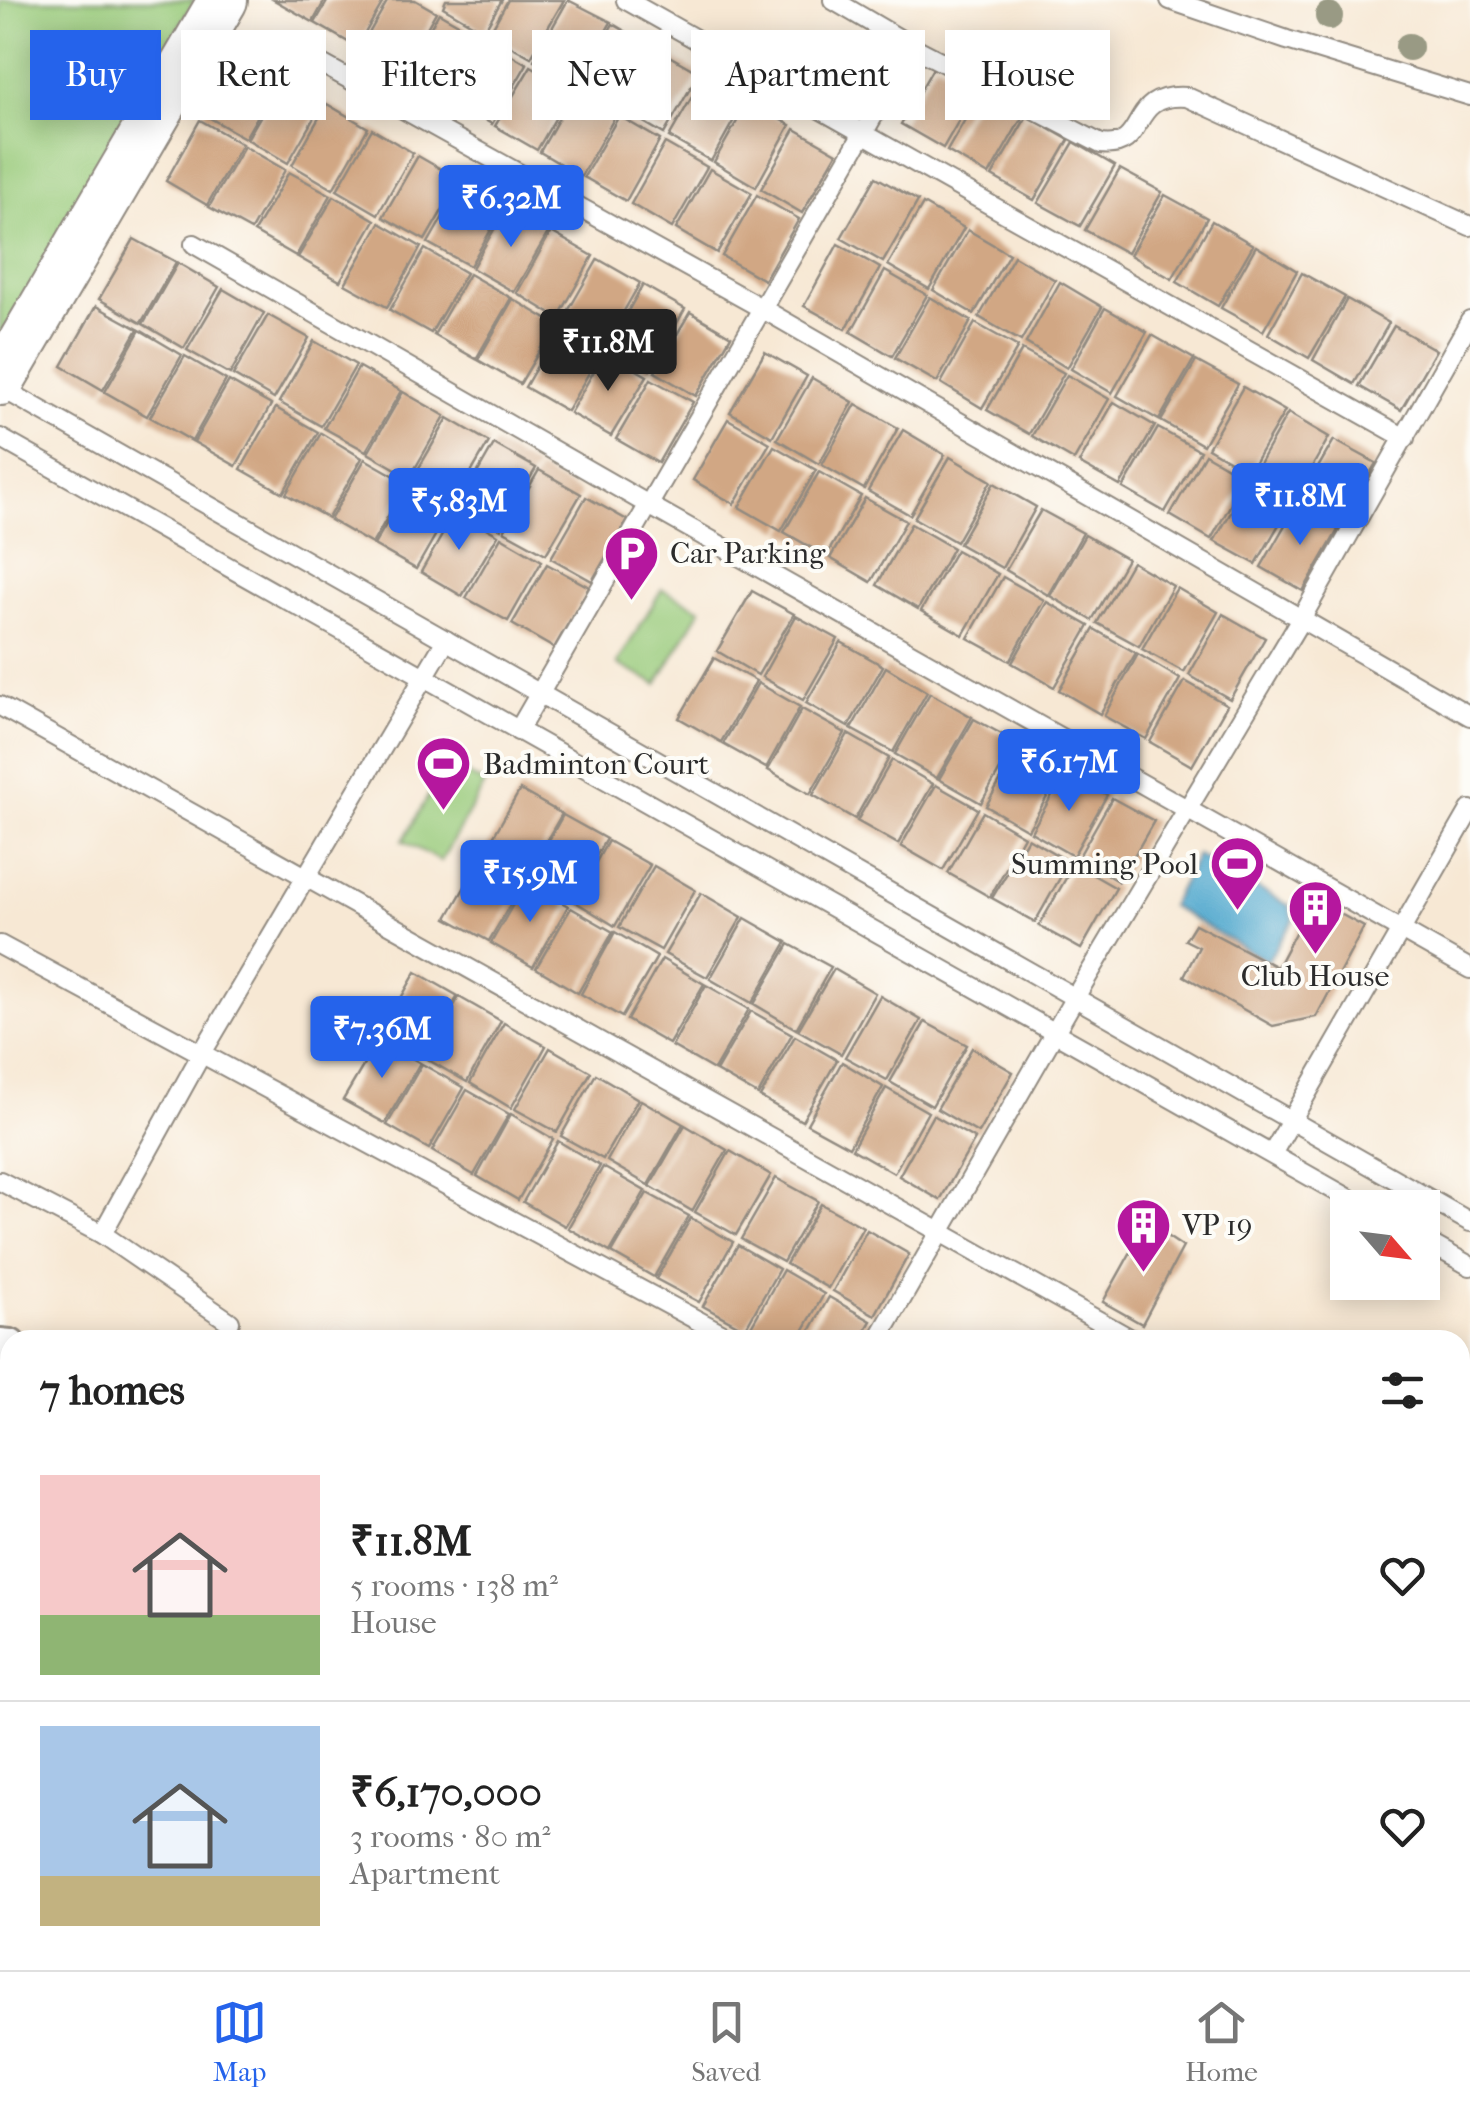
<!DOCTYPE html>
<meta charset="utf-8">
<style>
body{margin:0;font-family:"IM FELL French Canon",serif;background:#f6f6f6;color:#222;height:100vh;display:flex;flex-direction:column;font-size:38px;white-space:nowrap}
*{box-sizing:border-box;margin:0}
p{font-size:32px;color:#767676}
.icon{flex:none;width:55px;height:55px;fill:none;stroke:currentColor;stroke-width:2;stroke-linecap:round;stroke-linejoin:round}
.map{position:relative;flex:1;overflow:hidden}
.drawer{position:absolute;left:0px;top:1330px;width:1470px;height:640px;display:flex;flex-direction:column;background:#fff;border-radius:30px 30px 0 0;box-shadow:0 5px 25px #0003}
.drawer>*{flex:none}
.guide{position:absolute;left:30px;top:30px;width:1410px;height:90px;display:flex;gap:20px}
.needle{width:65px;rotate:118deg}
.tools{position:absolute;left:1330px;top:1190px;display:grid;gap:20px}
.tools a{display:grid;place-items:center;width:110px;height:110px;border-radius:0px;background:#fff;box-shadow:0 5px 25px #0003;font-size:50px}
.price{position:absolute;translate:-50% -85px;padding:0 22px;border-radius:10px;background:#2563eb;color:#fff;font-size:32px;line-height:65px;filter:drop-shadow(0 2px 5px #0008)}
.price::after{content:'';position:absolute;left:50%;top:60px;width:30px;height:22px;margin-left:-15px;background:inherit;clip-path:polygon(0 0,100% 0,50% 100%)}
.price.selected{background:#222;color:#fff}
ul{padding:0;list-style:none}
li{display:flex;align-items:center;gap:30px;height:250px;padding:0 40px}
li+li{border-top:2px solid #e0e0e0}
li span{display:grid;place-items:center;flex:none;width:280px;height:200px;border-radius:0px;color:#555}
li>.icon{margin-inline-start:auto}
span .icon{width:120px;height:120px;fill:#fffc;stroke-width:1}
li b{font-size:42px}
h2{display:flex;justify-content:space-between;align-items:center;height:120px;padding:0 40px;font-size:42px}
.chip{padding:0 35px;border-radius:0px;background:#fff;box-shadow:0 5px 25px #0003;font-size:35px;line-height:90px}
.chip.selected{background:#2563eb;color:#fff}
.tabs{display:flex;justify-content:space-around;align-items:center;height:140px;border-top:2px solid #e0e0e0;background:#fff;font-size:28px;color:#767676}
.tabs a{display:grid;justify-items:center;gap:5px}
.tabs .selected{color:#2563eb}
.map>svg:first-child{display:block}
.green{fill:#9acb7b;stroke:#627b53;stroke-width:2.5}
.water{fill:#51a8ce;stroke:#3e6a7c;stroke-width:2.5}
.building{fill:#d1a784}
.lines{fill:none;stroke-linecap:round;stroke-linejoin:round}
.lane-casing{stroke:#918a80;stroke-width:22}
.street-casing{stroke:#918a80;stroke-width:38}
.secondary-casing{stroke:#918a80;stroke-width:52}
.lane{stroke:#fff;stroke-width:18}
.street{stroke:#fff;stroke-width:32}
.secondary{stroke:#fff;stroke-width:48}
.tree{fill:#999a84}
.labels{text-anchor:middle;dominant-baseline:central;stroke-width:8;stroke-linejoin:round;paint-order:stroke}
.poi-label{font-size:30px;fill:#2b2b2b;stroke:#fdfcf7;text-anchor:start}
</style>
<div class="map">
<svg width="1470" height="1970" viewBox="0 0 1470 1970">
<rect width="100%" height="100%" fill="#fdfcf7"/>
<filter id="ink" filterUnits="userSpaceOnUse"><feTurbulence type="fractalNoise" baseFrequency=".01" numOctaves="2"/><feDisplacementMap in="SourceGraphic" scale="20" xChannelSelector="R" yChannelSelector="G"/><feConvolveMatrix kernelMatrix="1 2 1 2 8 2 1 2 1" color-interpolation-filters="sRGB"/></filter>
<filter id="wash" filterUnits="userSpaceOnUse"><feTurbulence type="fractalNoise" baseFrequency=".0048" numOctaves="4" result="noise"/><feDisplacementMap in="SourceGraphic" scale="40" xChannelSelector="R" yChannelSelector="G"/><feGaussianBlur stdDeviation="2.25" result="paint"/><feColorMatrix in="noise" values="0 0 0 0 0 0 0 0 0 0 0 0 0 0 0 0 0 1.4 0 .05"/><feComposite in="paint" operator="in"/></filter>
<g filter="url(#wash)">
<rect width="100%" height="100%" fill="#f7e8d4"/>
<g class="green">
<path d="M0,0H195L0,341Z"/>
<path d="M662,589L701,609L657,684L617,664Z"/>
<path d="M447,763L485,784L441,861L403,841Z"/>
<path d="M0,1371L10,1373V1960H372L371,1970H0Z"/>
<path d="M840,1960H1151L1228,1970H922Z"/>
<path d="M1316,1960H1405L1404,1970H1315Z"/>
</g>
<path class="water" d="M1197,855L1290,906L1294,920L1267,961L1170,906Z"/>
<g id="blocks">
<g class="building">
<path d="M274,0H325L313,22Z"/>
<path d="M328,0H384L357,47L315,23Z"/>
<path d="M388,0H415L436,12L401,73L360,49Z"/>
<path d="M446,0H502L484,31L443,7Z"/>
<path d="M508,0H564L531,57L489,34Z"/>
<path d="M568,0L611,22L576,83L534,60Z"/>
<path d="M439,13L481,37L446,98L404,74Z"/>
<path d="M613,24L654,48L620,109L578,85Z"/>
<path d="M486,40L527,64L492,124L451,101Z"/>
<path d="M657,49L699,73L664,134L623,110Z"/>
<path d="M238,53L280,77L245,138L203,114Z"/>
<path d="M936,63L978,87L943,148L901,124Z"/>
<path d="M531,66L572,89L537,150L495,126Z"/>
<path d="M704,76L745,100L711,161L669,137Z"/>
<path d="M282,79L323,102L288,163L247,139Z"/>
<path d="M982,90L1024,114L989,175L947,151Z"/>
<path d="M574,91L616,115L581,176L540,152Z"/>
<path d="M748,102L790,125L756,187L714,162Z"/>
<path d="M327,104L368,128L333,189L292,165Z"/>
<path d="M619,116L660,140L626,201L584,177Z"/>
<path d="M1027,116L1069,140L1034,200L992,176Z"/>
<path d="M200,120L242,144L207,205L166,181Z"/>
<path d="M372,129L413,153L378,214L337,190Z"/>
<path d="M795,129L837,153L802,213L761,189Z"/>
<path d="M1074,142L1115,166L1080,226L1038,203Z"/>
<path d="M665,143L707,167L672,228L631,204Z"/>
<path d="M244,146L285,170L251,230L209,207Z"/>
<path d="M418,156L460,180L425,240L383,217Z"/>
<path d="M710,169L752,193L717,253L676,229Z"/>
<path d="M1120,169L1162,192L1127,253L1085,230Z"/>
<path d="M289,172L331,195L296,256L254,232Z"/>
<path d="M876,177L918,201L883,262L841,238Z"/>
<path d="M463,182L505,206L470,266L428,243Z"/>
<path d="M757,195L799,219L764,280L722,256Z"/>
<path d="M1165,195L1207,218L1172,279L1130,255Z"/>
<path d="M334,196L375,220L340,281L298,257Z"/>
<path d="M923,204L964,228L929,289L888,265Z"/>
<path d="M507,207L549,231L514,292L472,268Z"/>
<path d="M1212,221L1253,245L1218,306L1177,282Z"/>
<path d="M380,223L421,247L387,307L345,284Z"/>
<path d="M968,230L1009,254L974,314L933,290Z"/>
<path d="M551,232L593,256L558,318L517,293Z"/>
<path d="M134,239L176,262L141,323L99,299Z"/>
<path d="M838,244L880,268L846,329L804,306Z"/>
<path d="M1256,246L1297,271L1263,331L1221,308Z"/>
<path d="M425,249L466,273L431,333L390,310Z"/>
<path d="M1014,256L1055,280L1021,341L979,317Z"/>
<path d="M598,259L640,283L605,344L563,320Z"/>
<path d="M178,263L219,287L184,348L143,324Z"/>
<path d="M885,271L927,295L892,356L851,332Z"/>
<path d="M1302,273L1345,297L1309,358L1268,334Z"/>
<path d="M469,274L511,298L476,359L434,335Z"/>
<path d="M1060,282L1102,307L1067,368L1026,343Z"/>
<path d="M643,285L685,309L650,370L608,346Z"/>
<path d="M223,289L264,313L230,374L187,350Z"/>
<path d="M930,297L971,321L937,382L895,358Z"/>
<path d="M513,299L555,324L520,384L478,360Z"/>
<path d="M1347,299L1389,323L1354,384L1313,360Z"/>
<path d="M96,306L138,329L103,390L62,366Z"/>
<path d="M1105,308L1147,332L1112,393L1071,369Z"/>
<path d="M690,312L731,336L696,396L655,372Z"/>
<path d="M268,315L309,338L274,399L233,375Z"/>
<path d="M975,323L1018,347L982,408L941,383Z"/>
<path d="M560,326L602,350L567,411L525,387Z"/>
<path d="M1394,326L1436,350L1401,410L1359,386Z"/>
<path d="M140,330L182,355L147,416L105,392Z"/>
<path d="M1152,335L1194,359L1159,420L1117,396Z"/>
<path d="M314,341L356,365L321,426L279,402Z"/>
<path d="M1022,350L1064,373L1029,434L987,410Z"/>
<path d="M605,352L647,376L611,436L570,413Z"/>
<path d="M765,352L807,376L772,437L730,412Z"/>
<path d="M185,356L226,380L192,441L150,417Z"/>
<path d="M1196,361L1238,384L1203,445L1161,421Z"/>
<path d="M359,367L401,391L366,451L324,428Z"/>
<path d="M1067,375L1109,399L1074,460L1032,436Z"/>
<path d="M812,378L853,402L819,464L777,439Z"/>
<path d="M651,379L693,402L658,463L616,439Z"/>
<path d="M229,381L271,405L236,466L194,442Z"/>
<path d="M1243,387L1285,411L1249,472L1208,448Z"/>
<path d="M403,392L445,416L410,477L368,453Z"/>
<path d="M1114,402L1155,426L1120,486L1079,463Z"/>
<path d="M856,404L898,428L864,489L822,465Z"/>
<path d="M276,408L318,432L283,493L241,469Z"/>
<path d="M1288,413L1329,437L1295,497L1253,474Z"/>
<path d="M448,418L489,442L454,502L413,478Z"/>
<path d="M728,419L770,443L734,504L693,480Z"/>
<path d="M1158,428L1200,451L1165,512L1123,488Z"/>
<path d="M903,430L945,455L910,515L868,491Z"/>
<path d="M321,433L362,458L328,518L286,494Z"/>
<path d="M1334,440L1376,463L1341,524L1299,500Z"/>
<path d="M494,444L536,468L501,529L459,505Z"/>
<path d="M774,446L816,470L781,531L739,507Z"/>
<path d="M1205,454L1246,478L1211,539L1170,515Z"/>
<path d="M950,457L991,481L956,542L914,518Z"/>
<path d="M365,459L407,483L372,544L330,520Z"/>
<path d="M539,470L581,494L546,554L504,531Z"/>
<path d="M819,472L861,496L826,556L784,532Z"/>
<path d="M1250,480L1291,504L1256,564L1214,541Z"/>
<path d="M994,483L1036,507L1002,568L959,544Z"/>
<path d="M409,485L451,508L416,569L374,545Z"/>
<path d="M586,497L627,520L592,581L551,558Z"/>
<path d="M865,498L906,521L871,582L830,558Z"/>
<path d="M1296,506L1338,530L1303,591L1261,567Z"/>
<path d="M1041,510L1083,533L1048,595L1006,570Z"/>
<path d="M456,511L498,535L462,596L421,572Z"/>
<path d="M911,524L953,548L918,609L877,585Z"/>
<path d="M1085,535L1127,559L1092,620L1050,596Z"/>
<path d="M501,537L542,561L508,621L466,598Z"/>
<path d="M956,550L998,574L963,635L921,611Z"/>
<path d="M1132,562L1173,586L1139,646L1097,623Z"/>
<path d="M547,564L589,587L554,648L512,624Z"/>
<path d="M1003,577L1044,600L1010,661L968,638Z"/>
<path d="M1177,588L1218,612L1184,672L1142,649Z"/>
<path d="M752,591L794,614L758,675L717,651Z"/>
<path d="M1047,602L1089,626L1054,687L1012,663Z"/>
<path d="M1223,614L1265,638L1230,699L1189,675Z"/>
<path d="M796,616L838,639L803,700L762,677Z"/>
<path d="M1094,629L1136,653L1100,714L1059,690Z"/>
<path d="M841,642L883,666L848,727L806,703Z"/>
<path d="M1138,654L1180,679L1146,739L1104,716Z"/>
<path d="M714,658L756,681L721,742L679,718Z"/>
<path d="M886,667L927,692L893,752L851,729Z"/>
<path d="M1185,681L1227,705L1192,766L1150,742Z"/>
<path d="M758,683L800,707L766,768L723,744Z"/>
<path d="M930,693L972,717L937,778L895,754Z"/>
<path d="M802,709L845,733L810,794L768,770Z"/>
<path d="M974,719L1016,742L981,803L939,779Z"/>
<path d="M848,734L889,758L855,819L813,795Z"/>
<path d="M1021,745L1063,769L1028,830L986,806Z"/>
<path d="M892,760L933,784L898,844L857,821Z"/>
<path d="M1066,771L1107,795L1073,856L1031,832Z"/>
<path d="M936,785L978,809L943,870L901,846Z"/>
<path d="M520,790L562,814L527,874L485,851Z"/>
<path d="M1112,798L1154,821L1119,882L1078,858Z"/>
<path d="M983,812L1024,836L990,897L948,873Z"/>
<path d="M563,815L606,839L570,900L529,876Z"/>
<path d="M1028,838L1069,862L1035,922L992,898Z"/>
<path d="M608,841L650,865L615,926L574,901Z"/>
<path d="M482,857L524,881L489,941L447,918Z"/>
<path d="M1074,864L1116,888L1081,949L1039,926Z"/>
<path d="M654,866L695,890L661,950L619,927Z"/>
<path d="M526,882L568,906L533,967L491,943Z"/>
<path d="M701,893L742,917L707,977L665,954Z"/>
<path d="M1313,899L1364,927L1316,1017L1273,1026L1184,976L1199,947L1185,940L1195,924L1277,967Z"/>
<path d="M571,908L613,932L578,993L536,968Z"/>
<path d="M745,918L787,942L752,1003L710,979Z"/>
<path d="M615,932L657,957L622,1017L581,994Z"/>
<path d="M789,944L831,967L796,1029L754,1004Z"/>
<path d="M662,959L704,984L669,1044L627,1020Z"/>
<path d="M834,969L875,993L841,1054L798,1030Z"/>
<path d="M416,972L458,996L423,1056L381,1033Z"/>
<path d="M706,985L749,1009L714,1070L672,1046Z"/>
<path d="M880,996L921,1020L887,1080L845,1057Z"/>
<path d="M459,997L501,1021L467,1082L425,1058Z"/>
<path d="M751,1011L792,1034L758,1095L716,1071Z"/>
<path d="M925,1022L967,1045L932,1106L890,1082Z"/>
<path d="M504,1023L546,1046L511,1108L470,1083Z"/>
<path d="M795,1036L837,1060L802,1121L760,1097Z"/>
<path d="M379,1039L420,1063L385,1123L343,1100Z"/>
<path d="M550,1048L591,1072L557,1132L515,1109Z"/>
<path d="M972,1048L1013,1072L978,1133L937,1109Z"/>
<path d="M842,1062L883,1087L849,1147L807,1124Z"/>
<path d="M422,1064L464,1088L429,1149L387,1125Z"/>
<path d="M596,1074L638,1099L603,1159L561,1136Z"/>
<path d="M886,1088L928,1112L894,1173L852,1149Z"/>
<path d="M467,1090L509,1114L474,1175L432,1151Z"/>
<path d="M641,1100L683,1124L648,1185L607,1161Z"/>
<path d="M511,1114L553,1139L518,1200L477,1176Z"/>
<path d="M933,1115L975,1139L940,1200L899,1176Z"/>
<path d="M685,1125L727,1150L692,1211L650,1186Z"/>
<path d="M558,1141L600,1166L565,1226L523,1202Z"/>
<path d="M730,1151L771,1175L736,1235L695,1212Z"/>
<path d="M603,1167L645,1191L610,1252L568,1228Z"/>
<path d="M776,1178L818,1201L783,1262L741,1239Z"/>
<path d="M647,1193L689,1216L654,1277L612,1253Z"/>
<path d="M821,1204L863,1227L828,1288L786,1264Z"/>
<path d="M691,1218L733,1242L699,1302L656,1279Z"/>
<path d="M1147,1223L1183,1247L1142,1324L1103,1302Z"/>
<path d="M867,1230L909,1254L875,1315L833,1291Z"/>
<path d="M738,1245L779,1269L745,1329L703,1306Z"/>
<path d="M783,1270L824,1294L798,1340H763L748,1332Z"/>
<path d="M829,1297L871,1321L860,1340H805Z"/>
</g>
</g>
</g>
<g filter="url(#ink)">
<use href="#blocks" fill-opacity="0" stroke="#918a80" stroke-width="2.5"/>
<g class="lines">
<defs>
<g id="lane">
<path d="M626,0L1405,438"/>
<path d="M1170,0L1287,40L1470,96"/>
<path d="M913,47L1101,144C1151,150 1124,92 1187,97L1470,226"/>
<path d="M293,48L763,309L1470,716"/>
<path d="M194,244L647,504L1470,969"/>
<path d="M0,387L1470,1222"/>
<path d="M0,438L1366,1208"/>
<path d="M0,706L1133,1340"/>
<path d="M518,731L913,47L833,0"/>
<path d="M0,945L734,1340"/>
<path d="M1272,1154L1470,810"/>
<path d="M0,1181L102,1234L230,1322"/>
<path d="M102,1234L202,1053L446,640"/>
<path d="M1422,1239L1470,1266"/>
<path d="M878,1340L1074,999L1301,619L1470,321"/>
</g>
<g id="street">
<path d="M0,1345L10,1346"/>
<path d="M1253,1960L1313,1967"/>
<path d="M394,1970L395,1960"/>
</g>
<path id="secondary" d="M0,381L223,0"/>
</defs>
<use href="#lane" class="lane-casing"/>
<use href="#street" class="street-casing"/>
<use href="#secondary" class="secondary-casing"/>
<use href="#lane" class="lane"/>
<use href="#street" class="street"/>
<use href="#secondary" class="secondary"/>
</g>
<g class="tree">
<circle cx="1329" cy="16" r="14"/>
<circle cx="1409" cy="47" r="14"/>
</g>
</g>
<defs>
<symbol id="parking-pin" viewBox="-11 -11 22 30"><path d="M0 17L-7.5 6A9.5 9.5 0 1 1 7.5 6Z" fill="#b5179e" stroke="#fdfcf7"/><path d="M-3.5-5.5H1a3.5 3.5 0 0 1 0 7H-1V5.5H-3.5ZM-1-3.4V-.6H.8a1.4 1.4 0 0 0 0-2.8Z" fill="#fff"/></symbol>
<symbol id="stadium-pin" viewBox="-11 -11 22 30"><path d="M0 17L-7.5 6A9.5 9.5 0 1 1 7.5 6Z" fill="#b5179e" stroke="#fdfcf7"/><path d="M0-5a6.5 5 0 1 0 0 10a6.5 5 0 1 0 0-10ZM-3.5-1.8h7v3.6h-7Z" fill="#fff"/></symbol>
<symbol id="building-pin" viewBox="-11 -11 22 30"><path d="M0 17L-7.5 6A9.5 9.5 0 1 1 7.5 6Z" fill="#b5179e" stroke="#fdfcf7"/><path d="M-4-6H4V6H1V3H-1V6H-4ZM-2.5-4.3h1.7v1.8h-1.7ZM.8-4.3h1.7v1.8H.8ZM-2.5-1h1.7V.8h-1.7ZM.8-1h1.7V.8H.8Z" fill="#fff"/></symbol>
</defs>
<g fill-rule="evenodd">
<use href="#parking-pin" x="600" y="522" width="63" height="86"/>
<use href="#stadium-pin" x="412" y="732" width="63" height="86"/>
<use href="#stadium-pin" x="1206" y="832" width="63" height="86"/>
<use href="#building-pin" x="1284" y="876" width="63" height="86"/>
<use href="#building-pin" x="1112" y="1194" width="63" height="86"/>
</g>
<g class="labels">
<g class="poi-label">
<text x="670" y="553">Car Parking</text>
<text x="483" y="764">Badminton Court</text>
<text x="1198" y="864" text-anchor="end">Summing Pool</text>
<text x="1315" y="976" text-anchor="middle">Club House</text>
<text x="1182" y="1225">VP 19</text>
</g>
</g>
</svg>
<div class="tools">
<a><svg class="needle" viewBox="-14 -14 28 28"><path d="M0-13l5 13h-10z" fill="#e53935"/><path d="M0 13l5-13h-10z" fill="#767676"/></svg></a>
</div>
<b class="price" style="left:511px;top:250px">₹6.32M</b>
<b class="price selected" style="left:608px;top:394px">₹11.8M</b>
<b class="price" style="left:1300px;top:548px">₹11.8M</b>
<b class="price" style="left:459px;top:553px">₹5.83M</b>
<b class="price" style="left:1069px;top:814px">₹6.17M</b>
<b class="price" style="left:530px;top:925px">₹15.9M</b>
<b class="price" style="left:382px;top:1081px">₹7.36M</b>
<div class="guide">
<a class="chip selected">Buy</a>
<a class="chip">Rent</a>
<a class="chip">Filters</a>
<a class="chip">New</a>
<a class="chip">Apartment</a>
<a class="chip">House</a>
</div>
<section class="drawer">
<h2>7 homes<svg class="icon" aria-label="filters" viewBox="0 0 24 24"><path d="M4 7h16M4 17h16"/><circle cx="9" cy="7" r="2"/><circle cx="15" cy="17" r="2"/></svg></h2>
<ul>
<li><span style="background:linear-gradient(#f6c9c9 70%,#8fb573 0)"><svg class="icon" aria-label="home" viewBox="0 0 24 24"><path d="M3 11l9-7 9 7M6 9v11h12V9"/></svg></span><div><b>₹11.8M</b><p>5 rooms · 138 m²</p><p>House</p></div><svg class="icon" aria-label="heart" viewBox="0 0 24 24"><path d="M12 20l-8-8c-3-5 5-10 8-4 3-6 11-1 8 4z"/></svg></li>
<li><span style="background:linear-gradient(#a9c7e8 75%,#c2b280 0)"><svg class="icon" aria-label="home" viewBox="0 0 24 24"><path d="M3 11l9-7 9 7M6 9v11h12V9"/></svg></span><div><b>₹6,170,000</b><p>3 rooms · 80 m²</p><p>Apartment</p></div><svg class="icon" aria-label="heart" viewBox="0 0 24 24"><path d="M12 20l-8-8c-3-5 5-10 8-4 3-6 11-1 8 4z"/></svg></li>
</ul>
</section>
</div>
<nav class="tabs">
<a class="selected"><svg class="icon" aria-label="map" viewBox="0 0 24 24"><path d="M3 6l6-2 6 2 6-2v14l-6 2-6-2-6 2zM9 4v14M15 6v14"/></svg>Map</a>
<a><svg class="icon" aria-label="saved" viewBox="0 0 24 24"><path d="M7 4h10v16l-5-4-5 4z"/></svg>Saved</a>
<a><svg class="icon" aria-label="home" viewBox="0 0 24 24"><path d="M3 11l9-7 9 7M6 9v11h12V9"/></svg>Home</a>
</nav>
